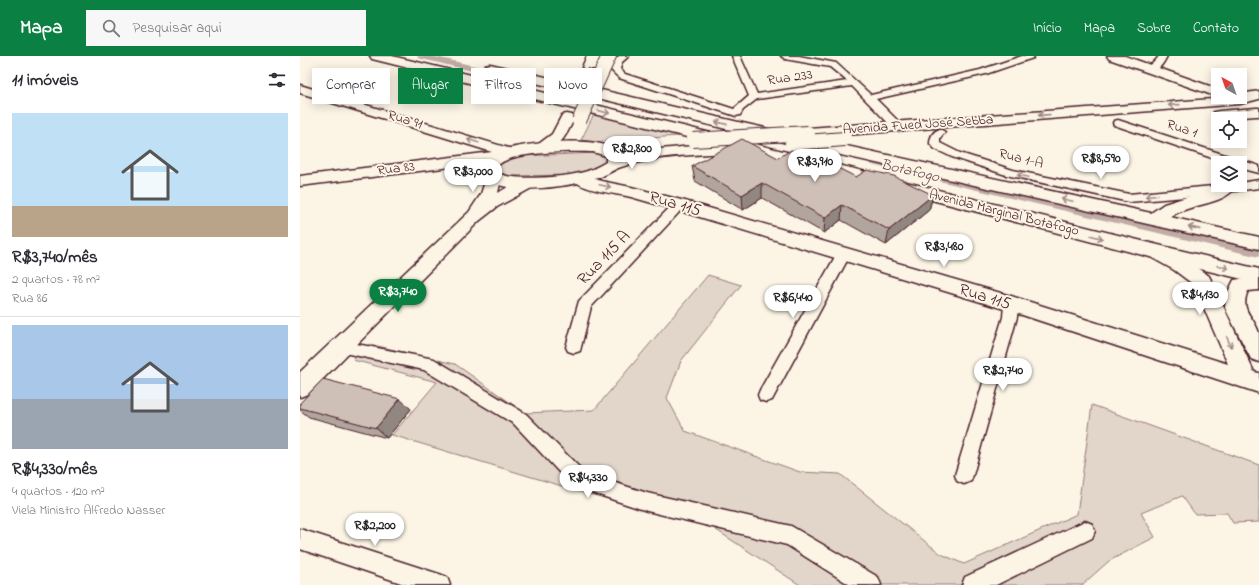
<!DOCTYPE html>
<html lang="pt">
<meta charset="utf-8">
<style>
body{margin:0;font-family:"Indie Flower",sans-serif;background:#f7f7f7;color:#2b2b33;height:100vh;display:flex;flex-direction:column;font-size:15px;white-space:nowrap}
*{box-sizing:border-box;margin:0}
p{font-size:13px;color:#7c7c81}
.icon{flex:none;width:22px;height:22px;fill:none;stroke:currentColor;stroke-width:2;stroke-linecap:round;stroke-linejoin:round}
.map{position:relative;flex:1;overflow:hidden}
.details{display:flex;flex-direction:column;background:#fff;width:300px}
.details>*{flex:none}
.hud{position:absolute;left:12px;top:12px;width:380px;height:36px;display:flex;gap:8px}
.needle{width:26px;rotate:320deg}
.tools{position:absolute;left:911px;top:12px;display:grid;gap:8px}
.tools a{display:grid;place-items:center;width:36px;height:36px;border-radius:0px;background:#fff;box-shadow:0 2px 10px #0003;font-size:20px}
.price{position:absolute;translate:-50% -34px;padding:0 9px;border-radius:14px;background:#fff;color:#222;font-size:13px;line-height:26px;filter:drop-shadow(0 1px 2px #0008)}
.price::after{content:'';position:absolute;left:50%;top:24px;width:12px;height:9px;margin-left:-6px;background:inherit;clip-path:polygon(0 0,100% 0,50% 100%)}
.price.current{background:#0b8043;color:#fff}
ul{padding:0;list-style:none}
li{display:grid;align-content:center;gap:8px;height:212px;padding:0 12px}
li+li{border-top:1px solid #e1e1e2}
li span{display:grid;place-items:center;height:124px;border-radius:0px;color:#555}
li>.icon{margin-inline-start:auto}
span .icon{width:72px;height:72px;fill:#fffc;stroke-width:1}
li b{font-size:17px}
h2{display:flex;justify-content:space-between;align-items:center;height:48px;padding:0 12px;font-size:17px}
.tag{padding:0 14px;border-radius:0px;background:#fff;box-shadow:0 2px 10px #0003;font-size:14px;line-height:36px}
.tag.current{background:#0b8043;color:#fff}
header{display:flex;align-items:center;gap:24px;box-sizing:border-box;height:56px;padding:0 20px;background:#0b8043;color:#fff}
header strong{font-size:19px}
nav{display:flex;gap:22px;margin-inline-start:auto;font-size:14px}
.search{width:280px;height:36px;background:#f7f7f7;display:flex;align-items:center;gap:10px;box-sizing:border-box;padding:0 14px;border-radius:0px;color:#7c7c81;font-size:15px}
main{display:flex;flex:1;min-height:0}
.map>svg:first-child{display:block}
.green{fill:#e2d5ca;stroke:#967a7a}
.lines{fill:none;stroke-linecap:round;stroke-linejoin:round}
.canal{fill:#c0aca5;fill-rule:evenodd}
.street-casing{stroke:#4a1f2b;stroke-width:3}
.secondary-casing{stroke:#4a1f2b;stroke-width:3}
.primary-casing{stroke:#4a1f2b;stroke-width:3}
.street{fill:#fcf5e5;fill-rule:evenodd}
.secondary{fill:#fcf5e5;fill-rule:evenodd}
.primary{fill:#fcf5e5;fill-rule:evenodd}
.secondary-bridge-casing{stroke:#4a1f2b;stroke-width:16;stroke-linecap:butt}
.primary-bridge-casing{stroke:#4a1f2b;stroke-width:16;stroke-linecap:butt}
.secondary-bridge{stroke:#fcf5e5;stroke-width:14}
.primary-bridge{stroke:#fcf5e5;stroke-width:14}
.wall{fill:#b2a59d;stroke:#4a1f2b}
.shaded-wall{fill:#918680;stroke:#4a1f2b}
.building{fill:#cfc0b7;stroke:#4a1f2b}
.oneway{stroke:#a38a88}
.labels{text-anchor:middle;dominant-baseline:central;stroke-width:4;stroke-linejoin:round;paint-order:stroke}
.far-street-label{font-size:14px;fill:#4a1f2b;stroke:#fcf5e5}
.far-water-label{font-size:15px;font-style:italic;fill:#6d4950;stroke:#fcf5e5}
.street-label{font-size:17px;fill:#4a1f2b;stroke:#fcf5e5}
</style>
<header>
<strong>Mapa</strong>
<div class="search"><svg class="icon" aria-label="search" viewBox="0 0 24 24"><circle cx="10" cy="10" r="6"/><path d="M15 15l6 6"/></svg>Pesquisar aqui</div>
<nav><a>Início</a><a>Mapa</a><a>Sobre</a><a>Contato</a></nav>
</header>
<main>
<section class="details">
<h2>11 imóveis<svg class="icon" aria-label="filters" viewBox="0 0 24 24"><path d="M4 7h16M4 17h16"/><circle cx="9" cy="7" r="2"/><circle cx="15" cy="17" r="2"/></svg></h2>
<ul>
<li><span style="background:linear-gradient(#bfe0f5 75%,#b9a48a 0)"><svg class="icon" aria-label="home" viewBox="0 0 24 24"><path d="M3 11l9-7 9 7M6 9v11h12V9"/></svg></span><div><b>R$3,740/mês</b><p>2 quartos · 78 m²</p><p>Rua 86</p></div></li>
<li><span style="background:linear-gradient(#a9c7e8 60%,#9aa5b1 0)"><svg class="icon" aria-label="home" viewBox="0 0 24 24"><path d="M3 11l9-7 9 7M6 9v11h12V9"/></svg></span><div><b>R$4,330/mês</b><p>4 quartos · 120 m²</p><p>Viela Ministro Alfredo Nasser</p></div></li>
</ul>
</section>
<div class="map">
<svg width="959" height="529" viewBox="0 0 959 529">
<rect width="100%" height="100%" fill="#fcf5e5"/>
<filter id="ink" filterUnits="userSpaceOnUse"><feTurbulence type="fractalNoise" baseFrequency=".025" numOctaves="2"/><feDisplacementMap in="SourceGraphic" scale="8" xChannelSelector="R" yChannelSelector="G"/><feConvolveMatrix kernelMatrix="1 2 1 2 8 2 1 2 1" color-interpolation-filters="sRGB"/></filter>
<g filter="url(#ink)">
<g class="green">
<path d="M296,54L392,79L296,86L281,84Z"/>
<path d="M298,97L308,100L310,104L297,112L274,119L201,120L196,115L199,109L204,105L221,100Z"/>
<path d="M408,219L441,229L381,305L367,342L385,375L500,416L540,418L641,498L664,508L777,458L792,349L959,409V466L933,467L927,457L895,458L882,440L841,457L855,481L809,505L782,529H500L401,464L285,437L92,379L137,326L53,304L69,288L155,308L225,357L294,354Z"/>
</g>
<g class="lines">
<g class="canal">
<path d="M117,0H132L209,18L211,20L206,23L118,2Z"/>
<path d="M576,104L959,193V201L572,109L570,107Z"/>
</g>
<defs>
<g id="street">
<path d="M287,0H295L290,11L286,14L282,11Z"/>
<path d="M319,0H329L322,6L320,13L325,18L434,53L449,40L432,0H440L457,38L547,25L530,11L485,3L481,0H499L536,7L571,39L680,14L722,0H734L733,2L686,18L576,43L601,68L602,70L597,73L593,72L552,30L457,43L443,54L440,59L436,60L319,22L311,14L314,5Z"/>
<path d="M859,0H867C863,8 858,17 848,15L847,13C851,7 854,8 859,0Z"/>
<path d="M818,64L959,110V117L940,112V107H927L814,69L813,67L814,65Z"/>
<path d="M640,73L645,76L640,82V87L660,97L713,114L829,138L923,129H940V127L959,124V132L896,140L829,146L706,119L652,101L635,93L630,88C630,81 633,75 640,73Z"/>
<path d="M379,145L383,146L385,149L383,152L291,251L280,295L274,297L268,295L266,291L279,245L375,146Z"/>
<path d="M543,194L548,196L550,199L472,344L466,346L460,344L458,339L460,334L536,199L538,196Z"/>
<path d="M711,243L716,244L718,248L717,261L673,419L671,425L664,428L657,425L655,419L703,261L704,248L706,244Z"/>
<path d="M41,285L134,303L226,358L285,417L347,437L491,470L578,521L581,529H550L487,489L347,455L272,430L214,368L124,314L35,295L33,291L35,287Z"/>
<path d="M785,465L792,468L795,475L792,482L696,529H662L665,521Z"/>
<path d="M0,473L139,518L147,521L150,529H107L0,493Z"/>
</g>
<g id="secondary">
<path d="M293,0H305L298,13H290L288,10Z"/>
<path d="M807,0H825L918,33V41L809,3Z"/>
<path d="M0,29L215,94L218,97L215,100L210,102L205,100L0,37Z"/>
<path d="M267,58L272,59L274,62C268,78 255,101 235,96L232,93L252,78L262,59Z"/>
<path d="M193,117L199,119L201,122L198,137C209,131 224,119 237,123L239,126L237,129L197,151L179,165L8,338L0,341V316L169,156L181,138L187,119Z"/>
<path d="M280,117L301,125L331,131L385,145L711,240L928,308L894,229L874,214L847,199L845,195L847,191L854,189L861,191L888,204L909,220L954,316L959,317V337L704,253L373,153C359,149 345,145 331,141C315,137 281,135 272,122L274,119Z"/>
<path d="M959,220V234L948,235C939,255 954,260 959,277C959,285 959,297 959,306L951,303L925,252L926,240L934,224Z"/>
</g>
<g id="primary">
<path d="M70,0H92L383,70L854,188L959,213V227L854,202L432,92L430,95L424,97C399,99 372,99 348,104C339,106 330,108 321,111C312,114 304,121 294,123C268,131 197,142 180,117L183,107L0,130V120L200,95C222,87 312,76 323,101L349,94L415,88L72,3ZM293,96L306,100V106C298,111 289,115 280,117C264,121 209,126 197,116C197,115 198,111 198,110C208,95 276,95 293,96Z"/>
<path d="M190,8L447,68L851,157L864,148L909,134L919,129H933L935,132C923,149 887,148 870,161L959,181V193L447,78L185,15L184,12L185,9Z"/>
<path d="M959,35V43L940,48L508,82L503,80L500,77L503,74L508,72L940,41V38Z"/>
<path d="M956,52H959V60H956L918,63L914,62L912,59L914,56L919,55Z"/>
</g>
</defs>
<use href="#street" class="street-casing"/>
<use href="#secondary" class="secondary-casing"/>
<use href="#primary" class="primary-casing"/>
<use href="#street" class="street"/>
<use href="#secondary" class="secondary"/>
<use href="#primary" class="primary"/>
<defs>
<path id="secondary-bridge" d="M279,65L309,0"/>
<g id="primary-bridge">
<path d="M393,84L508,77"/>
<path d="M492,87L545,83"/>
</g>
</defs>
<use href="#secondary-bridge" class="secondary-bridge-casing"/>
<use href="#primary-bridge" class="primary-bridge-casing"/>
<use href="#secondary-bridge" class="secondary-bridge"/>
<use href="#primary-bridge" class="primary-bridge"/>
</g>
<g class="wall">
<path d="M478,102L556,121L633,139L629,154L586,189L541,164L524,177L462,142L443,154L395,125L392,110Z"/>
<path d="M0,347L111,353L87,382L9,361L0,354Z"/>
</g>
<g class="shaded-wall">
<path d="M462,127V142L443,154L442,139Z"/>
<path d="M633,139L629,154L586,189L589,174Z"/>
<path d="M542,149L541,164L524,177L525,162Z"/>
<path d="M100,343L111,353L87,382L76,372Z"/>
</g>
<g class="building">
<path d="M442,83L478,102L491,94L514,100L556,121L567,114L594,120L633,139L589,174L542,149L525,162L462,127L442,139L392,110Z"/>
<path d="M23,323L100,343L76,372L0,352V347Z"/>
</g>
<defs><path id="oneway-shaft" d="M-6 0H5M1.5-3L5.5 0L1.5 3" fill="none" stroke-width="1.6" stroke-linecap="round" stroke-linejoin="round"/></defs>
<g class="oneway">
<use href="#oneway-shaft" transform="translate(874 49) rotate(176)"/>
<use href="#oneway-shaft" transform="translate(304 56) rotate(14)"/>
<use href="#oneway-shaft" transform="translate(744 59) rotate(176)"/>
<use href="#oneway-shaft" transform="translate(421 67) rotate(-167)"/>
<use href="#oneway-shaft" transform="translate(173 85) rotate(-163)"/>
<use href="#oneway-shaft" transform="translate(723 120) rotate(-168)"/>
<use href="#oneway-shaft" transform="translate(305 130) rotate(12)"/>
<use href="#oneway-shaft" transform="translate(851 140) rotate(175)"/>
<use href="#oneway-shaft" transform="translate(767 144) rotate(-168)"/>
<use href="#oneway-shaft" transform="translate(894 172) rotate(-167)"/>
<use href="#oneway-shaft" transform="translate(797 181) rotate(14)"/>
<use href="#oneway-shaft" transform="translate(923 211) rotate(13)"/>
<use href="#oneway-shaft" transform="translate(929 286) rotate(66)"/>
</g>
</g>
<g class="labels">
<g class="far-street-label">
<text transform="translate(490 22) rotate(-8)">Rua 233</text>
<text transform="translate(105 64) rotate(17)">Rua 91</text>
<text transform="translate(618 69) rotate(-4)">Avenida Fued José Sebba</text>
<text transform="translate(882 73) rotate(18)">Rua 1</text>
<text transform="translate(721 103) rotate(14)">Rua 1-A</text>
<text transform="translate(96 113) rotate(-7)">Rua 83</text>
<text transform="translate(704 157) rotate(14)">Avenida Marginal Botafogo</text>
</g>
<g class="far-water-label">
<text transform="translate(610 115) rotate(13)">Botafogo</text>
</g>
<g class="street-label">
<text transform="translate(375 148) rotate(16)">Rua 115</text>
<text transform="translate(304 202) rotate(-46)">Rua 115 A</text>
<text transform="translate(685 241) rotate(17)">Rua 115</text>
</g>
</g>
</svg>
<div class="tools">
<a><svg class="needle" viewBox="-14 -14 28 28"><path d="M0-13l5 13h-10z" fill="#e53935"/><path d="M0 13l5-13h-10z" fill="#7c7c81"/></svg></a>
<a><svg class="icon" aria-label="locate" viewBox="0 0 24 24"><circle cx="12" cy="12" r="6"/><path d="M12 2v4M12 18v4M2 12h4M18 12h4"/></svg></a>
<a><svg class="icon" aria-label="layers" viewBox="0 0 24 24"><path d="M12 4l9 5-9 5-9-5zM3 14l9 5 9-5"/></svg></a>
</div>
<b class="price" style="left:332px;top:114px">R$2,800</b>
<b class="price" style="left:801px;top:124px">R$8,590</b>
<b class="price" style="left:515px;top:127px">R$3,910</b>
<b class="price" style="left:173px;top:137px">R$3,000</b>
<b class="price" style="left:644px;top:212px">R$3,480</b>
<b class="price current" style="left:98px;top:257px">R$3,740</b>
<b class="price" style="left:900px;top:260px">R$4,130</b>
<b class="price" style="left:493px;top:263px">R$6,440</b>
<b class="price" style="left:703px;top:336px">R$2,740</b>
<b class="price" style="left:288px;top:443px">R$4,330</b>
<b class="price" style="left:75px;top:491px">R$2,200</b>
<div class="hud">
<a class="tag">Comprar</a>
<a class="tag current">Alugar</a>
<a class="tag">Filtros</a>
<a class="tag">Novo</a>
</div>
</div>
</main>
